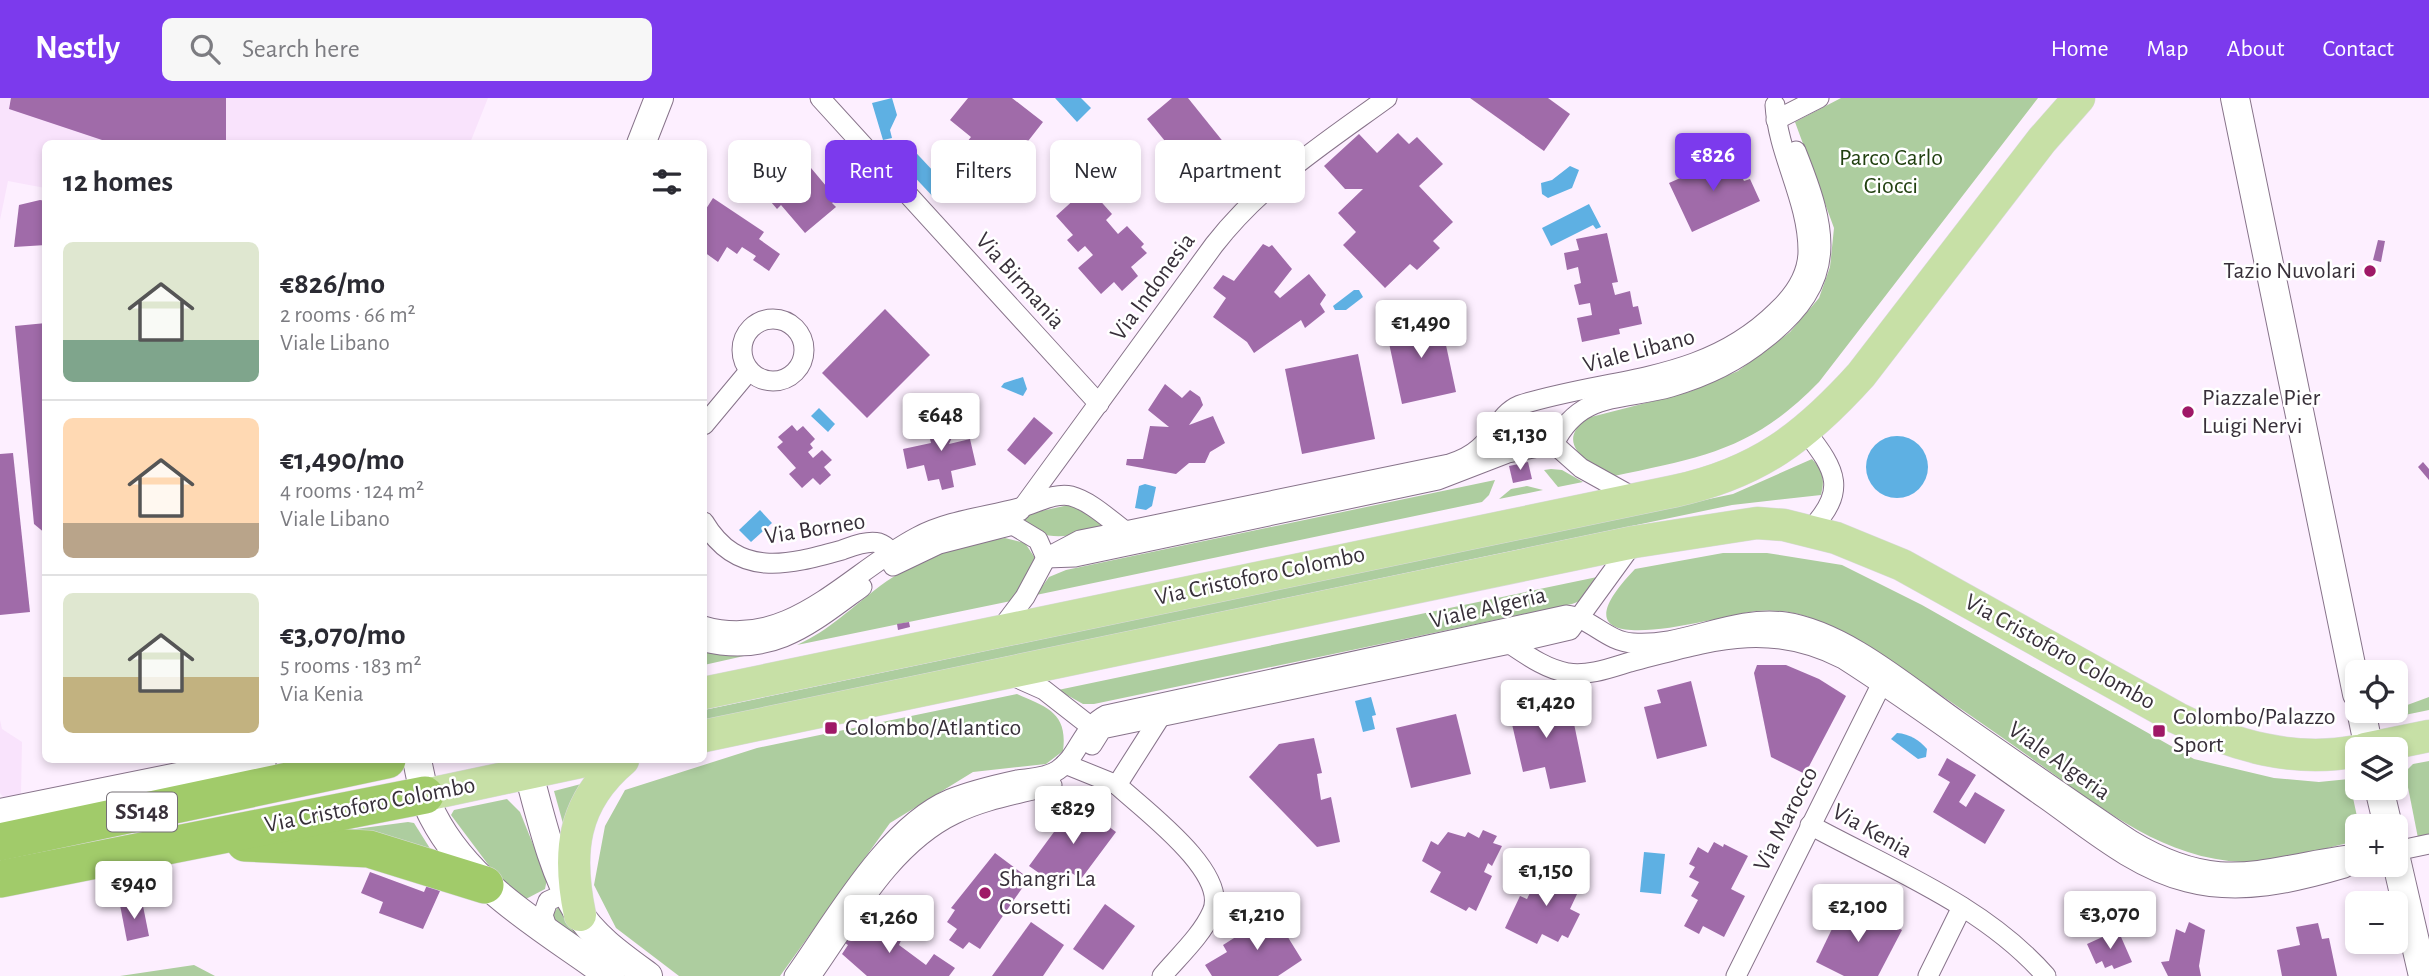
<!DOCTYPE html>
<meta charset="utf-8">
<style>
body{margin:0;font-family:"Alegreya Sans",sans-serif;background:#f7f7f7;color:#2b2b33;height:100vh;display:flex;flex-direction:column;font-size:26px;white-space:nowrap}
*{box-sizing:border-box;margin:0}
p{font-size:23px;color:#7c7c81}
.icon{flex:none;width:38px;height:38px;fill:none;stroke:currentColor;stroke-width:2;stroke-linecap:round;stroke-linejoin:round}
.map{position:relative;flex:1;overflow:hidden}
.drawer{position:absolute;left:42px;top:42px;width:665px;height:623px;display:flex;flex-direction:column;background:#fff;border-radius:10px;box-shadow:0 4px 10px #0003}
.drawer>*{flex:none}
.hud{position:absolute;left:728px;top:42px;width:665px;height:63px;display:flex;gap:14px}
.fabs{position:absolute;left:2345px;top:562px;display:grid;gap:14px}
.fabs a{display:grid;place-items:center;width:63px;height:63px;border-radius:10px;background:#fff;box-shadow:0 4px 10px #0003;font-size:35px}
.price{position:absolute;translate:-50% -60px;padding:0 16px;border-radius:7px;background:#fff;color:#222;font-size:23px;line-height:46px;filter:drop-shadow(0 2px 4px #0008)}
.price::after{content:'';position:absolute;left:50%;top:42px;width:21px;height:16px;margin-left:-10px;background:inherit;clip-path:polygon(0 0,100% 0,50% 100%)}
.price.current{background:#7c3aed;color:#fff}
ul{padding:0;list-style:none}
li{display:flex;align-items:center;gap:21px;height:175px;padding:0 21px}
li+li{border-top:2px solid #e1e1e2}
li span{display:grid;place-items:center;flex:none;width:196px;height:140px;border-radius:10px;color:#555}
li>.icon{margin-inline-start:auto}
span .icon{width:84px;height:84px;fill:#fffc;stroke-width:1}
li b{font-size:30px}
h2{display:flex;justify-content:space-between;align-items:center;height:84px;padding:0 21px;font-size:30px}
.pill{padding:0 24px;border-radius:10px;background:#fff;box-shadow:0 4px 10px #0003;font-size:24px;line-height:63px}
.pill.current{background:#7c3aed;color:#fff}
header{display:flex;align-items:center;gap:42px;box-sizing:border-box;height:98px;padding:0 35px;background:#7c3aed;color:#fff}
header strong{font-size:33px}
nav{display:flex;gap:38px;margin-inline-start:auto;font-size:24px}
.search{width:490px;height:63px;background:#f7f7f7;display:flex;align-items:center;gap:18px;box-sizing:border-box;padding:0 24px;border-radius:10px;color:#7c7c81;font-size:26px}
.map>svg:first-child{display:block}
.built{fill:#f9e3fc}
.green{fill:#adcd9f}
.water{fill:#5eb0e3}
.building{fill:#a06ba9}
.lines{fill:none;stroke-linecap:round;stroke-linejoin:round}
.street-casing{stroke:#87738a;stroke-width:21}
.secondary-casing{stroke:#87738a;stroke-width:30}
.primary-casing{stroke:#dbdadc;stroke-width:33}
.highway-casing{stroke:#dbdadc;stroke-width:38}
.street{stroke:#fff;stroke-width:19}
.secondary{stroke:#fff;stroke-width:28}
.primary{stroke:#c7e0a6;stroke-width:32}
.highway{stroke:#a1cb6a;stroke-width:37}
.poi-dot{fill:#9f1967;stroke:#fff;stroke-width:2.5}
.labels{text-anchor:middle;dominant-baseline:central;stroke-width:5;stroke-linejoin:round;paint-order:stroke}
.shield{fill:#fff;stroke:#746e75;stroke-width:2}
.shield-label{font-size:23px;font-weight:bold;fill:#38303a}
.park-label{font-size:24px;fill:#214010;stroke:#fff}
.poi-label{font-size:24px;fill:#38303a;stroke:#fff;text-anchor:start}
.street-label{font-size:24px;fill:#38303a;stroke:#fff}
</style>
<header>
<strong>Nestly</strong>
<div class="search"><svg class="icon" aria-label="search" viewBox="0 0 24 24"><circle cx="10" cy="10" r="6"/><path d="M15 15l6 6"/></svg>Search here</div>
<nav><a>Home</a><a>Map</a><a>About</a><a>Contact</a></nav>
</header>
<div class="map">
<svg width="2429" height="878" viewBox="0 0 2429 878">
<rect width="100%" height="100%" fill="#fdefff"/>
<g class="built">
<path d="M0,0H488L470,45L46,46L45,90L8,83L0,122Z"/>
<path d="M0,622L2,631L22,644L21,696L4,700L0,695Z"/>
</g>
<g class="green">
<path d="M1841,0H2038L1819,284C1753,352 1703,359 1614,378C1589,366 1553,346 1587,320L1689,294L1738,273L1790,234L1819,200L1830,169L1834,130L1795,24Z"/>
<path d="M1812,361C1823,373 1825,381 1821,397L1732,407L704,622V612L1733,396Z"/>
<path d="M1551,371L1562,372L1583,384L1558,389L1544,372Z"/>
<path d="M1495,382L1489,397L1482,404L1036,497L1049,479L1066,472Z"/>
<path d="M1527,388L1543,392L1499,401L1511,391Z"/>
<path d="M1073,406L1102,426V430C1074,437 1044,448 1022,421L1028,416Z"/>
<path d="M1005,440L1025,445L1035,460L1032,472L1011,503L797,547C830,532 852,509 880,488C915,462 962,446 1005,440Z"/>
<path d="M1723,455H1767L1842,467L1922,507L2194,661L2274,680L2319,684L2349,681L2359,728L2357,743C2323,750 2277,766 2243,764C2166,761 2105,713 2045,670C2005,641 1964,613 1923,585C1887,561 1853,536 1813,521C1797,514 1773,511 1756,513C1718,518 1537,573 1635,471Z"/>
<path d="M1602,478L1580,503L1572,506L1094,606H1083L1058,592Z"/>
<path d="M704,554L744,558L704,567Z"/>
<path d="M1017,596C1047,609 1068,615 1063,653L1046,666L973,674L890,725L780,878H679L616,830L594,787L605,728L625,692L757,650Z"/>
<path d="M2429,599V612L2395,619L2389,618L2391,613Z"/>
<path d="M2429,663V738L2418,740L2405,674L2413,666Z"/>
<path d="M581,686L564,729L554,693Z"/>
<path d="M507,701L520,714L547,781L545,791L524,802L496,777L451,717L454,712Z"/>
<path d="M408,724L414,725L431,752L348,732Z"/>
<path d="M560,806L605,858L550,821Z"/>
<path d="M194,867L215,878H120Z"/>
</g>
<g class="water">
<path d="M892,0L897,17L890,32L892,40L883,42L872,5Z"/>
<path d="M1055,0H1081L1091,10L1077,24Z"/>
<path d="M905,43L950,91L937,103L892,55Z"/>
<path d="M1570,68L1579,72L1572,90L1548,100L1542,96L1541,85L1552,82Z"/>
<path d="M1589,106L1601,129L1596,131L1593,127L1551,148L1542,130Z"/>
<path d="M1354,192H1359L1363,199L1346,212H1335L1333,208Z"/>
<path d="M1023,279L1027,291L1023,298L1001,289L1004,285Z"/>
<path d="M819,310L835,326L828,334L811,318Z"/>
<circle cx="1897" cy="369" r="31"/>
<path d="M1145,386L1156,389L1152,408L1146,412L1135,410L1139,388Z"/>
<path d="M760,412L772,425L751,444L739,432Z"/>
<path d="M1371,599L1376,617L1372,618L1375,631L1363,634L1355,603Z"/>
<path d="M1897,635C1910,636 1919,642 1927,651L1926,659L1918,661L1891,641Z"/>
<path d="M1644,754L1665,756L1661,796L1640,794Z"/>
</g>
<g class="building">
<path d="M11,0H226V46H114L9,11Z"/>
<path d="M968,0H1012L1043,24L1004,74L967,44L971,39L950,22Z"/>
<path d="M1172,0H1188L1233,56L1206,78L1196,81L1147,21Z"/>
<path d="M1470,0H1548L1570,16L1544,53Z"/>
<path d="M1398,35L1409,46L1417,39L1443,66L1419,88L1453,124L1433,143L1440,150L1417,172L1410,166L1385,190L1343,147L1356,134L1338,115L1363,91H1345L1324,68L1359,36L1377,55Z"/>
<path d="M772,53L778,60L782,56L797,73L803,68L807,73L811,70L837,101L832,105L836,109L805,135L781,107L777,111L746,75Z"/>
<path d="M1732,57L1744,83L1750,81L1760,103L1692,134L1669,85Z"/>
<path d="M1088,89L1112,116L1106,122L1118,136L1127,128L1144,146L1141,149L1147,155L1131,169L1138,178L1122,193L1114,184L1101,196L1078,170L1093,157L1085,148L1078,154L1067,142L1073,137L1056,118Z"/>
<path d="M713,100L764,134L759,141L780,156L769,173L753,162L756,158L742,149L737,156L727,149L718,164L704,154V114Z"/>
<path d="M40,102L46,103V147L14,149L19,107Z"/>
<path d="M1607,135L1618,184L1612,185L1615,197L1630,193L1633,209L1638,208L1642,226L1619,231L1620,236L1582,244L1577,220L1592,217L1590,205L1579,207L1574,187L1581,185L1578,169L1567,172L1564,155L1579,152L1576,141Z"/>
<path d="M2378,142L2385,143L2381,164L2373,162Z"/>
<path d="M1263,146L1269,149L1272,147L1292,171L1274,194L1280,200L1309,176L1326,197L1320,206L1325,214L1305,230L1301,222L1254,255L1247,244L1213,219L1226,200L1213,190L1223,177L1234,183Z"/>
<path d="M885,211L930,257L867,320L822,275Z"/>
<path d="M1440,219L1456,294L1402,306L1386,231Z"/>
<path d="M46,225V436L34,426L15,228Z"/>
<path d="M1358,256L1375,341L1302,356L1285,271Z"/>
<path d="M1165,286L1182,300L1190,292L1200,299L1203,307L1189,327L1213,318L1225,345L1210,354L1205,365H1189L1176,376L1126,367L1127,361H1143L1150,328L1169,329L1148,312Z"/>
<path d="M948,315L953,337L949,346L970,341L976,367L951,373L954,389L942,392L939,381L928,383L924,367L907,371L903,351L931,345L925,320Z"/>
<path d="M1034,319L1053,335L1025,367L1007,352Z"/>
<path d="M792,327L797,333L803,328L815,341L810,346L813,350L808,354L813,360L822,352L832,362L824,369L831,377L820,387L813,380L802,390L789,376L796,370L777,349L783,344L778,339Z"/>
<path d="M13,355L30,514L0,517V356Z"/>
<path d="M1528,364L1532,381L1513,385L1509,368Z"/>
<path d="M2423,364L2429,371V382L2418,369Z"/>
<path d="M909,524L910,529L898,532L897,526Z"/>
<path d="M1757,567H1786L1819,581L1846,598L1805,676L1771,659L1754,575Z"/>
<path d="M1691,583L1707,648L1657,661L1644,609L1661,605L1657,592Z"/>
<path d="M1540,593L1545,617L1571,611L1586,684L1550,691L1545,669L1523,674L1506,600Z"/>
<path d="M1456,616L1471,676L1411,690L1396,630Z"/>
<path d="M1314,640L1322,675L1317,676L1321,702L1331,699L1340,744L1317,749L1249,679L1279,646Z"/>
<path d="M1947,660L1976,677L1959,704L1966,709L1975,694L2005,712L1985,746L1933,714L1950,684L1938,677Z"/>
<path d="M1076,704L1116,734L1081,781L1070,774L1059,789L1029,768Z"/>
<path d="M1483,732L1497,738L1493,745L1502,748L1492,768L1488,765L1484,774L1492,778L1476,813L1469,809L1466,813L1430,794L1441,774L1422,763L1431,743L1438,747L1448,734L1465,739L1468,734L1479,740Z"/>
<path d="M1714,744L1723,749L1724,746L1748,758L1731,791L1745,798L1724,839L1703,828L1699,836L1684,828L1698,802L1691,798L1699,784L1689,779L1695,769L1689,766L1698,749L1708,755Z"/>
<path d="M995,755L1027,779V783L980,851L969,844L963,851L949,842L957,831L947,824L955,812L951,810Z"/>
<path d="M1546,762L1570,778L1565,788L1578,794L1570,811L1580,816L1568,840L1562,837L1558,844L1542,836L1537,846L1505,830L1520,798L1527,801Z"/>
<path d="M370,774L424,794L427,787L440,793L423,831L379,815L383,804L361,795Z"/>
<path d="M142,803L149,838L127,843L120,807Z"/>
<path d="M1845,804L1902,832L1878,878H1844L1816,864Z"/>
<path d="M1105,806L1135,828L1103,872L1073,851Z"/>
<path d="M1272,816L1276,822L1283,817L1287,824L1281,828L1302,862L1278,878H1212L1205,867L1227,854L1223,847Z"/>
<path d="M879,820L903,838L899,847L926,867L934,856L955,870L949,878H867L842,856L848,847L845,845L856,828L867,836Z"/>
<path d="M1031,824L1064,847L1043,878H992Z"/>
<path d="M2189,824L2205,832L2199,868L2201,878H2168L2161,864L2169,863L2176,831L2185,835Z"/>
<path d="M2318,825L2322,841L2329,840L2337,878H2282L2277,852L2300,847L2296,829Z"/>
<path d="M2118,832L2132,864L2114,871L2112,867L2105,870L2102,863L2096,866L2087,846Z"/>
</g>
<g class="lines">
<defs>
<g id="street">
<path d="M820,0L1099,306"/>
<path d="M1776,22L1819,0"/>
<circle cx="773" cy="252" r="31"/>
<path d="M704,327L749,273"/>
<path d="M1806,334C1837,373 1847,393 1810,432"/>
<path d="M1554,346L1581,370L1635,400"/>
<path d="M1020,413L1214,147C1261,86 1325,45 1387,0"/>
<path d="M704,424C738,481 788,467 842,452C853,448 868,442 879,445C888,448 893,456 898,464"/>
<path d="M1013,427L1038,442L1046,460L1075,459L1438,382L1508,355L1554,346C1580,293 1622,303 1671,289C1706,279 1737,264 1765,241C1840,182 1828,133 1796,53"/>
<path d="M893,468L939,446L1013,427"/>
<path d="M704,528C789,553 848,475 917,439C949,422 985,419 1019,410C1035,406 1055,394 1071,398C1090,403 1109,421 1125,433L1449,366C1497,352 1491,319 1520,307C1612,278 1703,286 1777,213C1794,197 1808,177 1808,153C1808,102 1778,57 1775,7"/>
<path d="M1000,532L1025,499L1046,460L1080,442L1125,433L1126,440"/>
<path d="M704,544C773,560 810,527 862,489"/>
<path d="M1510,546L1570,532L1634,444"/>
<path d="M1006,575L1044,592L1090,628L1100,631"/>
<path d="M1159,616V621L1117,687C1143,711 1230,775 1212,814C1202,837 1178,859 1162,878"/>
<path d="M1092,647L1102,631L1510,546C1528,558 1546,571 1568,575C1589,578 1610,570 1630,564C1708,544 1767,522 1843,561C1912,605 1978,654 2045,701C2089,732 2134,771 2187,784C2240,798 2294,785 2345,770"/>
<path d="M1065,666L1117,687"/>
<path d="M1810,727C1891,771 1985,808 2046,878"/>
<path d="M2396,753L2429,746"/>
<path d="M548,832L543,817L548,803L568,794"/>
<path d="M794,878C834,822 886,728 950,701C972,692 994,687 1017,682C1030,680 1047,680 1058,672C1079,658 1082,629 1106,617L1566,517C1590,519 1607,544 1633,545C1684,549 1732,517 1785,524C1846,533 1910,589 1960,624C2016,663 2073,703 2131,742C2222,797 2264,767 2357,756"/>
<path d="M811,878C851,822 890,747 955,716C985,701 1020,696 1052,687"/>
<path d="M1736,878L1887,575"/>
<path d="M1928,878L1962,809"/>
</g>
<g id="secondary">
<path d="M2235,0L2357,596"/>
<path d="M641,46L659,0"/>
<path d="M2361,612L2369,651"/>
<path d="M417,662C421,680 424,701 433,718C470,790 546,831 610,878"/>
<path d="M525,662C538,707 551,771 576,811C593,839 622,859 648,878"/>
<path d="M2379,690L2388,728"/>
<path d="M0,715L262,662"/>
<path d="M2396,761L2423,878"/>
</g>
<g id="primary">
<path d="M704,595L1675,393C1758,375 1805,339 1861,277L2042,42L2079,0"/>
<path d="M704,638L1634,444L1757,425L1784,427L1836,440L1902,467L2177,620C2234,648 2294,665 2357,653"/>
<path d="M2365,651L2429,638"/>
<path d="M425,697L589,662"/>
<path d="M580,817C567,755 572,705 623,662"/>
</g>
<g id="highway">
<path d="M0,744L387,662"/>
<path d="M245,745L369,751L485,787"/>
<path d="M0,781L425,697"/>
</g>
</defs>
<use href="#street" class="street-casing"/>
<use href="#secondary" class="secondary-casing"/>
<use href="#primary" class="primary-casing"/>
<use href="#highway" class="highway-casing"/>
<use href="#street" class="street"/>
<use href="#secondary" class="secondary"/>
<use href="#primary" class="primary"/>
<use href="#highway" class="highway"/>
</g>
<g class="poi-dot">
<circle cx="2370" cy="173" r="7"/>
<circle cx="2188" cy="314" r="7"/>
<rect x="824" y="623" width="14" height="14" rx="3.5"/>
<rect x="2152" y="626" width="14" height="14" rx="3.5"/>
<circle cx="985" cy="795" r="7"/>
</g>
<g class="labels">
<rect class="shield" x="107" y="694.5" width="70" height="39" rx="5"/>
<g class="shield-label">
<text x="142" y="714">SS148</text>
</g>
<g class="park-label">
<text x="1891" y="60">Parco Carlo<tspan x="1891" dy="28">Ciocci</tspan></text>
</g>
<g class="poi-label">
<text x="2356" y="173" text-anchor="end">Tazio Nuvolari</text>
<text x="2202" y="300">Piazzale Pier<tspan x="2202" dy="28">Luigi Nervi</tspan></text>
<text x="2173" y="619">Colombo/Palazzo<tspan x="2173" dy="28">Sport</tspan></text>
<text x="845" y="630">Colombo/Atlantico</text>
<text x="999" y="781">Shangri La<tspan x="999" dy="28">Corsetti</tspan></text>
</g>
<g class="street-label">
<text transform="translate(1020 183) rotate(48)">Via Birmania</text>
<text transform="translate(1153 189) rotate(-54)">Via Indonesia</text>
<text transform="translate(1639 253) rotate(-15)">Viale Libano</text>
<text transform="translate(815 431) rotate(-9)">Via Borneo</text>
<text transform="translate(1260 478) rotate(-12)">Via Cristoforo Colombo</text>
<text transform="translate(1488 510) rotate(-13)">Viale Algeria</text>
<text transform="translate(2060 554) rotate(29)">Via Cristoforo Colombo</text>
<text transform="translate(2059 663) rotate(35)">Viale Algeria</text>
<text transform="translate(370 707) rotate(-11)">Via Cristoforo Colombo</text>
<text transform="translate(1786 721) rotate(-63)">Via Marocco</text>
<text transform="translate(1872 733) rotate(29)">Via Kenia</text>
</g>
</g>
</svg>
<div class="fabs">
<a><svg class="icon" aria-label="locate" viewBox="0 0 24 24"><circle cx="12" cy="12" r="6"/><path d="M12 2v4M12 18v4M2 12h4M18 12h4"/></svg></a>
<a><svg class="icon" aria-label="layers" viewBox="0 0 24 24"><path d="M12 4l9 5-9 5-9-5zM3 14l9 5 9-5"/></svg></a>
<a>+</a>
<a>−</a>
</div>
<b class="price current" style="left:1713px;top:95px">€826</b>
<b class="price" style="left:1421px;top:262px">€1,490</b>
<b class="price" style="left:941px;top:355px">€648</b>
<b class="price" style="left:1520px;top:374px">€1,130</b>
<b class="price" style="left:1546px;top:642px">€1,420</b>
<b class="price" style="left:1073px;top:748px">€829</b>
<b class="price" style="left:1546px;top:810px">€1,150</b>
<b class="price" style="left:134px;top:823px">€940</b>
<b class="price" style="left:1858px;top:846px">€2,100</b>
<b class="price" style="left:2110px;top:853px">€3,070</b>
<b class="price" style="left:1257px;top:854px">€1,210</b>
<b class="price" style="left:889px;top:857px">€1,260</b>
<div class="hud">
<a class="pill">Buy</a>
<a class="pill current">Rent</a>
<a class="pill">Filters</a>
<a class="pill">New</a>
<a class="pill">Apartment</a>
</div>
<section class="drawer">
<h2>12 homes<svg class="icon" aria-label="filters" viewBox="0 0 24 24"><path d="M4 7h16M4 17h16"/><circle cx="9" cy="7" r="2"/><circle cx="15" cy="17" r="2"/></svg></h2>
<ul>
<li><span style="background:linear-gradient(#dfe7d0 70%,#7fa58c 0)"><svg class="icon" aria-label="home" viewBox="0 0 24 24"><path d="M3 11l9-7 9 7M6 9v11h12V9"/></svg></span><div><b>€826/mo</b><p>2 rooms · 66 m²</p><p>Viale Libano</p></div></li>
<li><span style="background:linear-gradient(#ffd9b3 75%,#b9a48a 0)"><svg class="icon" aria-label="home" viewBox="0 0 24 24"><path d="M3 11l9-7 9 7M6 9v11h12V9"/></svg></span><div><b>€1,490/mo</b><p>4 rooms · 124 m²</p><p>Viale Libano</p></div></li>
<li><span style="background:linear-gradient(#dfe7d0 60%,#c2b280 0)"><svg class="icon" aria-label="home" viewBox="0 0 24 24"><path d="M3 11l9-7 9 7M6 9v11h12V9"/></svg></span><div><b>€3,070/mo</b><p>5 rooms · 183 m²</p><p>Via Kenia</p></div></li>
</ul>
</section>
</div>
